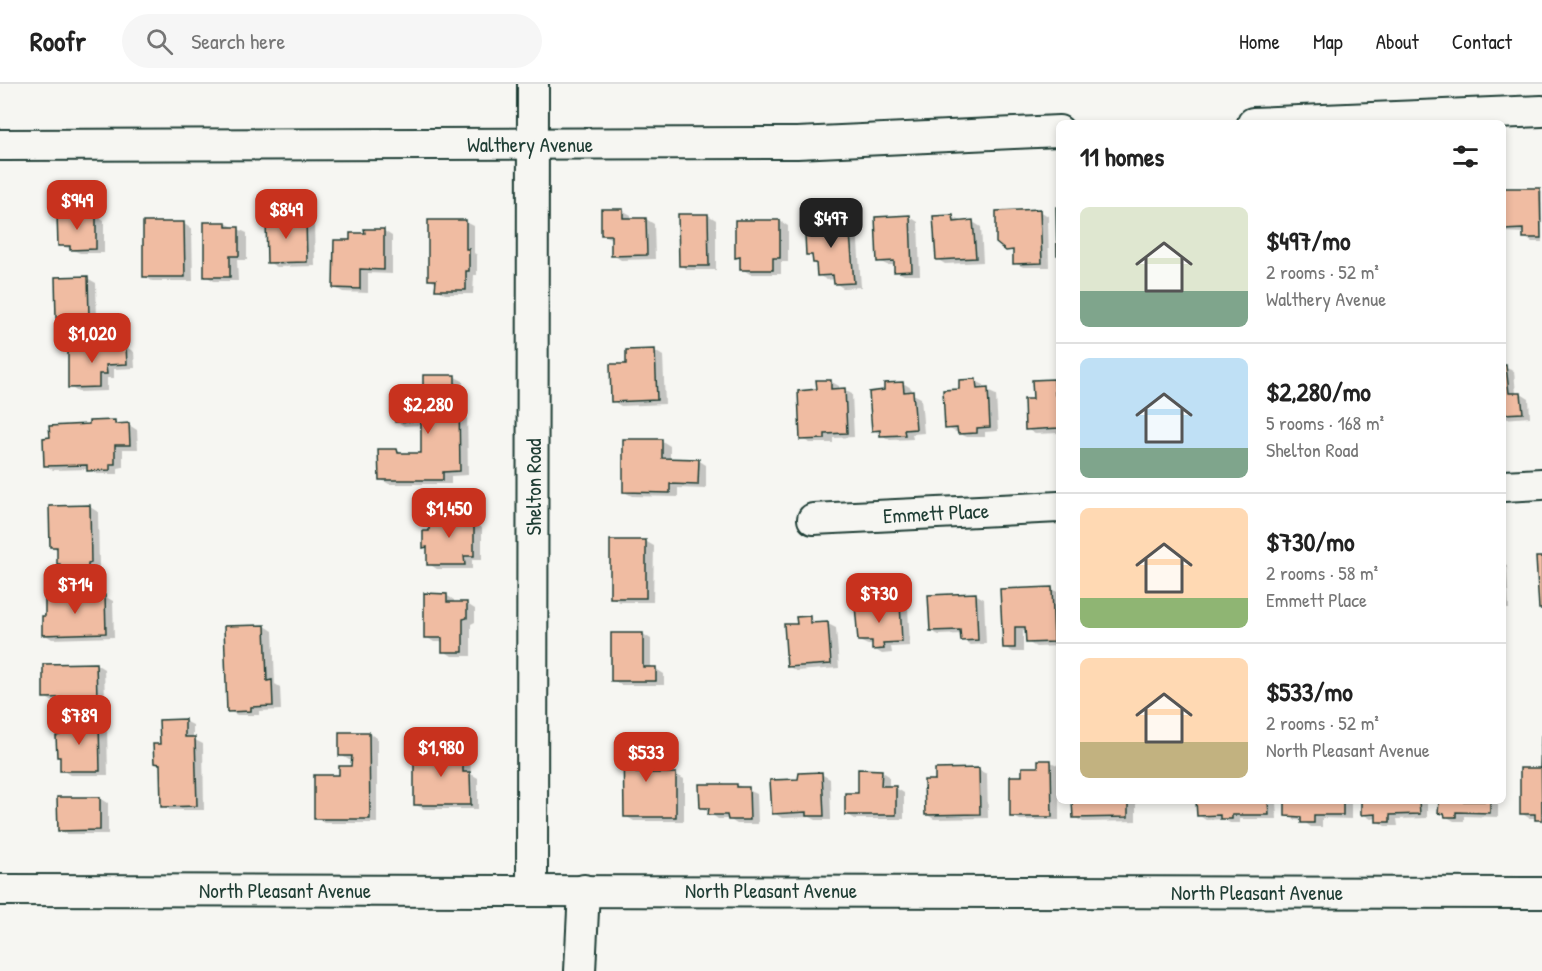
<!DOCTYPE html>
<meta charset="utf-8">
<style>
body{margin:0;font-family:"Patrick Hand",sans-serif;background:#f6f6f6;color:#222;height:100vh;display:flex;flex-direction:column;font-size:22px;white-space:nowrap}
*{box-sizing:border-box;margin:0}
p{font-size:20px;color:#767676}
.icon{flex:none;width:33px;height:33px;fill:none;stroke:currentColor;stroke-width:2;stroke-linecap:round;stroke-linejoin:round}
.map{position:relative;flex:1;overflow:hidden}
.details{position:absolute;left:1056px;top:36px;width:450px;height:684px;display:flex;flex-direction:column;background:#fff;border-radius:9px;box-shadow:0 3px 9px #0003}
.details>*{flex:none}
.price{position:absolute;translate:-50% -51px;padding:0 14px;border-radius:12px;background:#c8321e;color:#fff;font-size:20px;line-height:39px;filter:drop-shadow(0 2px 3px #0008)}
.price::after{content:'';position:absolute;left:50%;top:36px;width:18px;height:14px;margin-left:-9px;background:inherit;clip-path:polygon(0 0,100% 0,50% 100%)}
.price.active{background:#222;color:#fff}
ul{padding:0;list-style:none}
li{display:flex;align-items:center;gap:18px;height:150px;padding:0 24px}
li+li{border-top:2px solid #e0e0e0}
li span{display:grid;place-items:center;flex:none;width:168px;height:120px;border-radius:9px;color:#555}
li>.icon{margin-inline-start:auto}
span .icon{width:72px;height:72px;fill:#fffc;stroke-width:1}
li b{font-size:26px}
h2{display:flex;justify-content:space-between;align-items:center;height:72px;padding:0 24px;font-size:26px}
header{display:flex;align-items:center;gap:36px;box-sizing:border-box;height:84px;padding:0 30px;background:#fff;border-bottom:2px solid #e0e0e0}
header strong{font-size:28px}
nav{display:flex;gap:33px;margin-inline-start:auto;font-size:21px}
.search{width:420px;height:54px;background:#f6f6f6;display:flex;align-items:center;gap:15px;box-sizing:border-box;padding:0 21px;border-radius:33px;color:#767676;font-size:22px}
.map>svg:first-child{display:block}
.shadow{fill:#0003}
.building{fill:#f0bca2;stroke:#1f3d34;stroke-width:1.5}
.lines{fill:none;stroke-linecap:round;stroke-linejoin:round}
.minor-casing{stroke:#1f3d34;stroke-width:34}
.minor{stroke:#f6f6f2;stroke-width:30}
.labels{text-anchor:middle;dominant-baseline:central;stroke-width:4.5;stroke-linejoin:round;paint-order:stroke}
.street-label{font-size:21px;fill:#1f3d34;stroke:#f6f6f2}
</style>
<header>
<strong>Roofr</strong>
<div class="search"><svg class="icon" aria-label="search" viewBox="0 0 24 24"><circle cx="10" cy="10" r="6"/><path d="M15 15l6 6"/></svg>Search here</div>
<nav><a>Home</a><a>Map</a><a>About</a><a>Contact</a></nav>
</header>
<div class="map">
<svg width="1542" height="887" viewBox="0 0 1542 887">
<rect width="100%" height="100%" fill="#f6f6f2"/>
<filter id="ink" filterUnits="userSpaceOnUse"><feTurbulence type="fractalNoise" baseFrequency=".0167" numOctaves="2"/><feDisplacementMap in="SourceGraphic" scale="12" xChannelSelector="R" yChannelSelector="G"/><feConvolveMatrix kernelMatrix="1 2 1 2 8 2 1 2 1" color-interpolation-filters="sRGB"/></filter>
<g filter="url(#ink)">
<g class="shadow">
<path d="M1539,105L1542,107V158H1532L1524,153V149L1503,148V106Z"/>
<path d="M622,126L631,131V135H646L654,140L655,175L621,176L613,171L612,155L603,151Z"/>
<path d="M1040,127L1048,132L1049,183H1023L1015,179V169L1007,165Z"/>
<path d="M95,131L104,136V169H80L60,161Z"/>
<path d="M708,131L716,136V186H688L680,181Z"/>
<path d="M910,133L918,138L920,191H904L896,187V181H887L879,177Z"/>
<path d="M953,133L961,137L973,138L981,143L983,178L945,180L937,175Z"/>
<path d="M835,134L857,143L861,203L843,204L835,199V195L827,196L818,191V180L815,179L814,174L808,170Z"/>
<path d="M306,136L314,140L315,182L277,183L268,178Z"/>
<path d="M430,137L466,138L474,142V169L477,171V191H474L473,210H445L437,205V200L429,195Z"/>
<path d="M780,137L788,142V178H781V190H750L742,185L741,175L737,173Z"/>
<path d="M225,139L247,149V176H237L238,197H214L206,192Z"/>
<path d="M184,140L192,145L193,197H152L144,192Z"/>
<path d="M384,147L392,152V190L368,189V209L343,208L335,204L352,157L366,150Z"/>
<path d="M87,194L96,199L97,237L66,238L58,233Z"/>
<path d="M126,263L134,268L135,284L114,285V294H107V307L78,308L70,303Z"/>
<path d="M655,267L663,272L665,320L621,322L613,317L628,281Z"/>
<path d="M1503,283L1514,287L1516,310H1521L1529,315L1530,333L1503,335Z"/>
<path d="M455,293L463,297V322L467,324L468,391L451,392V400H389L380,395L397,366L404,371H422V341L404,342L396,337L421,322Z"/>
<path d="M830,297L839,302V306H844L852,310L854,353L833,354V359H810L802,355L818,307Z"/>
<path d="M976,297L984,301L985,306L996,311L998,347L985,348V353H967L947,344L960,307Z"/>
<path d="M1053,297L1059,300V349L1035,350L1027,345L1035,316Z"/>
<path d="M903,299L911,304V309L921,314L924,349L912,350L913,355L890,356L873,346L886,308Z"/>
<path d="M114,338L120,341H129L137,346L138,365H123V383L118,384V390H97L89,385L53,386L45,381L91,342Z"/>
<path d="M662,357L670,362V376H698L706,381V405L678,404V413L632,412L624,408Z"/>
<path d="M51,423H90L98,428L99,483L96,484V489H70L61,484L58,466L51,462Z"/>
<path d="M464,430L472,434V438L482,444V476H472V485H437L429,480L428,465L425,463L430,449Z"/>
<path d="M645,457L654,462L653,518H620L611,513Z"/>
<path d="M1503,479L1507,481L1509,525H1503Z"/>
<path d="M1051,504L1059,509V562L1036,563L1027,558V547H1023V568H1013L1004,563L1002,506Z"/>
<path d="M975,510L984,515L986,560L971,561L962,556V550L939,551L931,547Z"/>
<path d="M446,511L454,516V520H467L475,525V538L471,540V572H452L444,567V558H434L426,553Z"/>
<path d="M104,512L113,517L114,553L52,555L44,550L47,533Z"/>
<path d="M899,520L908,524L910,562L891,563L892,569L882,570L874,565V561H868L859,557Z"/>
<path d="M810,534L818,540H828L836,544L839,584L796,587L788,582L798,541Z"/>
<path d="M265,542L273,547L275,600L280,603L281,626L259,627V631H237L229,627Z"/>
<path d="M643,550L651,555V585H656L664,590V601H621L612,596Z"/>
<path d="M96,580L104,585L105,617L53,618L45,613Z"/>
<path d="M185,637L193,641V655L203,660L204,726H170L162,722L161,682L155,679L161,661Z"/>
<path d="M99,639L107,644L108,691H70L62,686V674L58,672Z"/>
<path d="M368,649L377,654V739H324L316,734L340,692L353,683V676H349L341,671Z"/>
<path d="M653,654L661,659L662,686H644V691L675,690L684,695V737H634L625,732V657Z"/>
<path d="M462,665L470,670L471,690L478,694V725H424L416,721Z"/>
<path d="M1051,678L1059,682V736H1020L1012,732L1023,694Z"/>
<path d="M1522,685H1542V738L1537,734H1529L1521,729Z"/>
<path d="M978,686L987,690L988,734L934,735L926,730L937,698Z"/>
<path d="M881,687L889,692V704H896L904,709V735H855L847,730L860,710Z"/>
<path d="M821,690L830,695L831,736H816L810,733L782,734L774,729L799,696Z"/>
<path d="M737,701L757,710L758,740H737L729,735H718L701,723Z"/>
<path d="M100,714L108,719V750H67L59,746Z"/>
<path d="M1074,717H1136V737L1083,738L1074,733Z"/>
<path d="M1198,717H1276L1277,735H1240V739H1230L1224,735L1206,736L1198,731Z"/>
<path d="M1287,717H1351V735L1322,734V743H1311L1303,737L1295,736L1287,732Z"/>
<path d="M1362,717H1427V734L1397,735L1398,742H1385L1377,737V734L1371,735L1363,730Z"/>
<path d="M1440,717H1492L1498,720V733L1464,732V737H1454L1440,729Z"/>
</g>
<g class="building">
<path d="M1503,104H1540L1541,154H1523V145L1503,146Z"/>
<path d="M1056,123H1059V171H1057Z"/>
<path d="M601,125H623V134H646L647,171L611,172V151H601Z"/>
<path d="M1040,125L1042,179L1013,180V166L1006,167L996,159V127Z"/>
<path d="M57,130H96V165L70,166V162H58Z"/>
<path d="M678,130H708L709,182H679Z"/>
<path d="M910,131L912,187L894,188V177L877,178L875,133Z"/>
<path d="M953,131L954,138L973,136L976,174L936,176L933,132Z"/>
<path d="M835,132V138L849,137L854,199L834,200L833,191L817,192L816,179H813L812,171H806L805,150L812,149L811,134Z"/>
<path d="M306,134L307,178L267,179L266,135Z"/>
<path d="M428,136H466V165H469V187H466V206H435L436,196H428Z"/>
<path d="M735,136H780V174H773V186H740V173L735,174Z"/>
<path d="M143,138H184L185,193H143Z"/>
<path d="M204,138H226V143H239V172H230V193H204Z"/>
<path d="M364,145H384V186L360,185V205L333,204L334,156H350V149H365Z"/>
<path d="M88,192L89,233L56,234L55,193Z"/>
<path d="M126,262L127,280L106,281L107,290H99V303L68,304V263Z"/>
<path d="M655,265L657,316L611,318L610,280H626V266Z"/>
<path d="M1503,281H1506L1509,309H1521L1523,329L1503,330Z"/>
<path d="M423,291H455V318H459L460,387L443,388V396H379L378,365H397L398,369H421V337L395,338V320H419V313H423Z"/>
<path d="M976,295L977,305L988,304L990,343L977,344V349L958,350L957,344L945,345L943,306L959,305V296Z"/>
<path d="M1054,295L1055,311H1059V344L1025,346L1024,315H1033L1032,296Z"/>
<path d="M816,296H831V305L845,304L847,349L825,350V355L800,356L798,307L817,305Z"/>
<path d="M903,298L904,308L913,307L916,345L904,346L905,351L880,352V346L872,347L869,308L884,306V299Z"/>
<path d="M115,336V340L129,339L130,361H115V380H110V386L87,387V381L44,382L43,354L50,353L49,342L89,340V337Z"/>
<path d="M623,355H662V374L699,375L698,401L670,400V409L623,408Z"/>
<path d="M90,421L91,479L88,480V485H60V480H57V463H50L49,422Z"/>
<path d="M429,428H464L465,438H474V472H464L465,481H427V463L423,464V447H429Z"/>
<rect x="610" y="456" width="36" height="58"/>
<path d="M1536,473H1542V525H1539Z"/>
<path d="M1052,503L1054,558L1026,559L1025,543H1015V564H1003L1000,505Z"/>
<path d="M424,509L447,510V518H467V534L463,535V568H442V554H424Z"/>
<path d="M976,509L978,556L961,557L960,546L930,547L928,511Z"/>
<path d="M105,511L106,549L42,551V532H45V513Z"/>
<path d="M900,518L902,558L883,559L884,565L872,566V557H858L855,521Z"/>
<path d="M810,532V539L828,538L831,580L787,583L784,540H797L796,533Z"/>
<path d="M265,541L267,597L272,596L273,622L251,623V627L227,628L224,542Z"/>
<path d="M611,549H643V583H656V597H611Z"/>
<path d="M96,579L97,613L43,614V580Z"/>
<path d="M185,635V653H195L197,722L161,723L160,680L154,679L153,660H160L159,636Z"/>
<path d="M99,637L100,687H60V673H57L56,652L60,651V638Z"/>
<path d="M339,648H369L370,735H314V691H339V682H351L352,672H339Z"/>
<path d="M1541,651L1542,736H1535V730H1520V684H1540Z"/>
<path d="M635,653H653L654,682H636V689H676V733H624L623,656H635Z"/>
<path d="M414,664H463V688H470L471,721H414Z"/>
<path d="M1038,676H1051L1052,733H1010V692H1022V683H1038Z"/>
<path d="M979,684L980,730L925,731L924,696H935V685Z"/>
<path d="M858,685L882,686L881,702H896V731H845V709H858Z"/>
<path d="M822,688L824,732H806V728L772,730L770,696L798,695L799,689Z"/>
<path d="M699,700H737V703H749L750,736H728L727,731H708L709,724H700Z"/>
<path d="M57,713H100V746L58,747Z"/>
<path d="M1072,717H1128V733L1073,734Z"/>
<path d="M1196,717H1268L1269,731H1232V735H1220V731L1197,732Z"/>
<path d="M1285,717H1343V731H1314V739H1301V733L1285,732Z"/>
<path d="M1361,717H1419L1420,730L1390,731V738H1376V730L1361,731Z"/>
<path d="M1439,717H1490V729L1456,728V733H1445L1444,730L1438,729Z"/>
</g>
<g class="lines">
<defs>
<g id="minor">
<path d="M1253,39L1542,27"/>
<path d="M0,61L797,59L1059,47"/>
<path d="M1503,402L1542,400"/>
<path d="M813,435L1059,423"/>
<path d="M0,806L1542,809"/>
<path d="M532,806L533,0"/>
<path d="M580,887L584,806"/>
</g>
</defs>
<use href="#minor" class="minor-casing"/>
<use href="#minor" class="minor"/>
</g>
</g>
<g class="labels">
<g class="street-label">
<text x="530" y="60">Walthery Avenue</text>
<text transform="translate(533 403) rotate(-90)">Shelton Road</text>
<text transform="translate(936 429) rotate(-3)">Emmett Place</text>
<text x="285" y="806">North Pleasant Avenue</text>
<text x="771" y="806">North Pleasant Avenue</text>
<text x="1257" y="808">North Pleasant Avenue</text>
</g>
</g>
</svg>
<b class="price" style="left:77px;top:147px">$949</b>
<b class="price" style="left:286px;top:156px">$849</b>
<b class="price active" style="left:831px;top:165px">$497</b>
<b class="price" style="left:92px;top:280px">$1,020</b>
<b class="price" style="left:428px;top:351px">$2,280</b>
<b class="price" style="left:449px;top:455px">$1,450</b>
<b class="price" style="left:75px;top:531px">$714</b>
<b class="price" style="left:879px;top:540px">$730</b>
<b class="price" style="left:79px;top:662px">$789</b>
<b class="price" style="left:441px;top:694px">$1,980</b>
<b class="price" style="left:646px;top:699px">$533</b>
<section class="details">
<h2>11 homes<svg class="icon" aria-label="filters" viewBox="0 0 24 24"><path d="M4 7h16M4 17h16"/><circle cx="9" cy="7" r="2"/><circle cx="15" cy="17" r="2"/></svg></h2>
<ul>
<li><span style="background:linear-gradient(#dfe7d0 70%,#7fa58c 0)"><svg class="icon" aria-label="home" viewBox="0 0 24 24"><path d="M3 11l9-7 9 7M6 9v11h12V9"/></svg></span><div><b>$497/mo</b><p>2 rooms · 52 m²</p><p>Walthery Avenue</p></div></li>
<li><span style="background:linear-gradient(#bfe0f5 75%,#7fa58c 0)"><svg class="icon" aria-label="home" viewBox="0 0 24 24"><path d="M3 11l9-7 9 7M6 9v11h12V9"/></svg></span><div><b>$2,280/mo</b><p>5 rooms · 168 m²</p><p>Shelton Road</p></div></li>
<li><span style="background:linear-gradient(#ffd9b3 75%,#8fb573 0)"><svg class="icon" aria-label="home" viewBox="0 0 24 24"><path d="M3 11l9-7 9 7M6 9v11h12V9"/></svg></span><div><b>$730/mo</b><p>2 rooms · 58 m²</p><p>Emmett Place</p></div></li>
<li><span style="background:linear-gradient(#ffd9b3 70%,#c2b280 0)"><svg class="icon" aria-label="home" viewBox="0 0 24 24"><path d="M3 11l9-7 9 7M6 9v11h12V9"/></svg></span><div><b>$533/mo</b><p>2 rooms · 52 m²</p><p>North Pleasant Avenue</p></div></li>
</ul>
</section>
</div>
